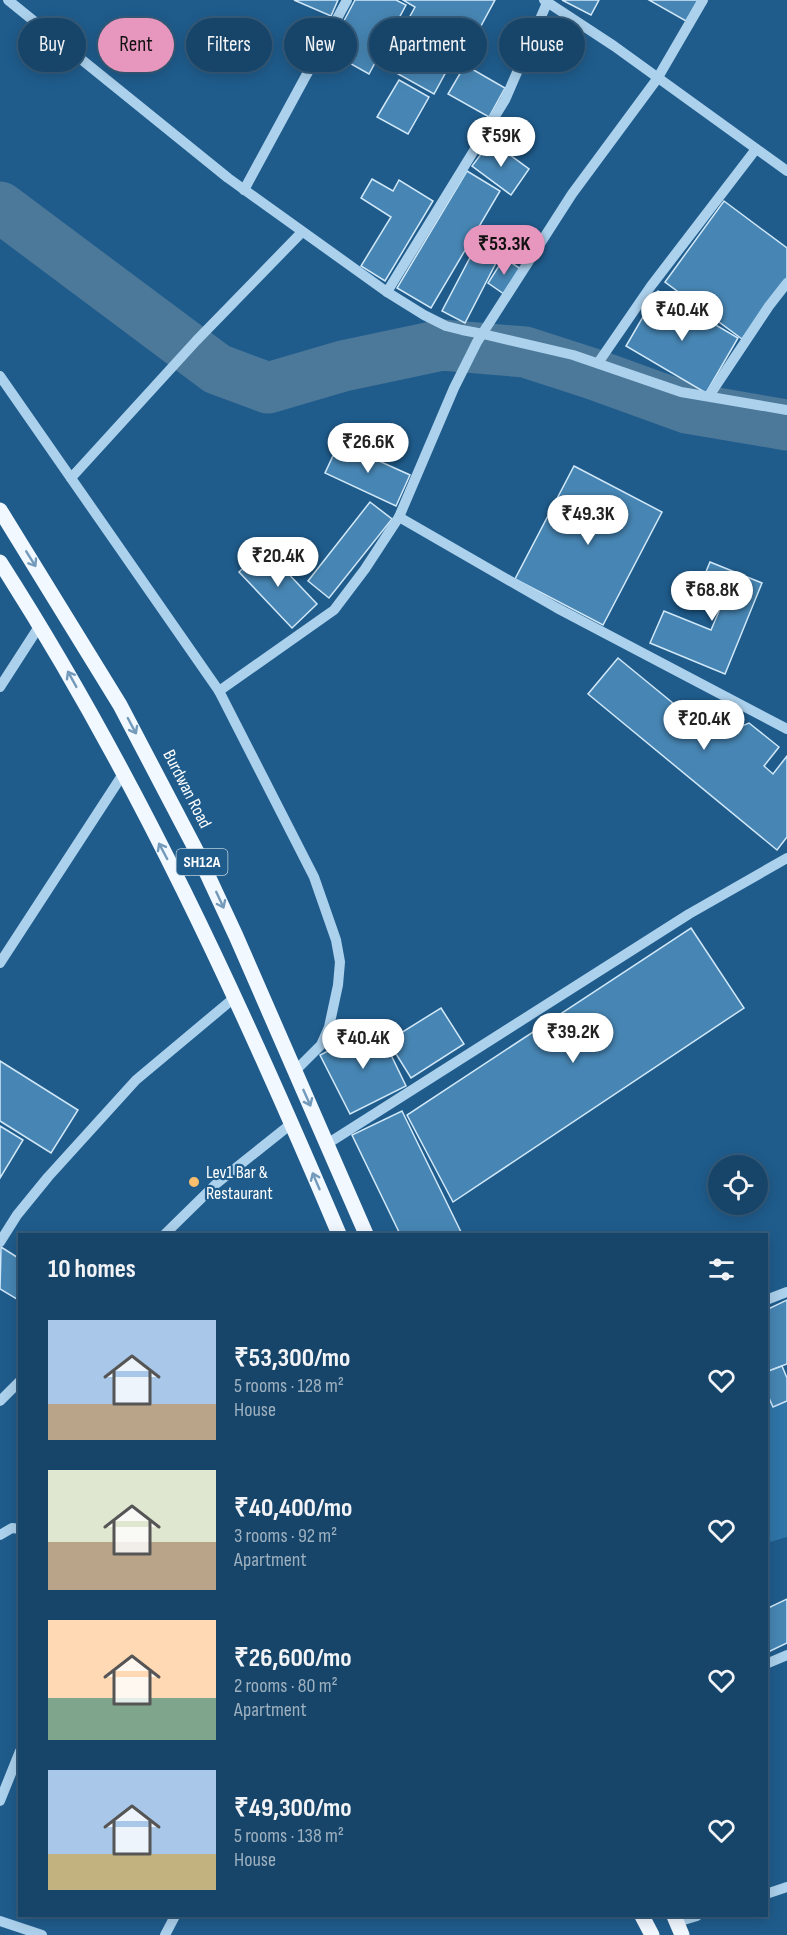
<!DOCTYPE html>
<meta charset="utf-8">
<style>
body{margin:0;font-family:"Sofia Sans Condensed",sans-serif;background:#244f71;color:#f1f3f6;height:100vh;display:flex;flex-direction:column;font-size:22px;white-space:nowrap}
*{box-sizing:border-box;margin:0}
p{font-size:20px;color:#9eb1c0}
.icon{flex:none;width:33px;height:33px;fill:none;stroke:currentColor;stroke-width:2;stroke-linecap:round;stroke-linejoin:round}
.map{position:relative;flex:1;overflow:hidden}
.drawer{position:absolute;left:18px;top:1233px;width:750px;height:684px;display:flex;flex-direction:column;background:#174569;border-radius:0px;box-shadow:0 3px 15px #0003,0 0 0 2px #365d7d}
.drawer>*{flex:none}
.hud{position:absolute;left:18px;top:18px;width:752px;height:54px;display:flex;gap:12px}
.tools{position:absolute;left:708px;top:1155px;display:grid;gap:12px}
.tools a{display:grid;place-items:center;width:60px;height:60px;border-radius:50%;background:#174569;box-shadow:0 3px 15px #0003,0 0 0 2px #365d7d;font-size:30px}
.price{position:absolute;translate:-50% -51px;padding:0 14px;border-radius:21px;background:#fff;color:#222;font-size:20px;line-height:39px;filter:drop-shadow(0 2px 3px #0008)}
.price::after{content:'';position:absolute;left:50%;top:36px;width:18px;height:14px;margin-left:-9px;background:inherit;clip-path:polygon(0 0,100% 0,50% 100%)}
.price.on{background:#e797bd;color:#111}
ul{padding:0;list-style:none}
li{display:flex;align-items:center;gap:18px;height:150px;padding:0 30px}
li span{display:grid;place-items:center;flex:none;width:168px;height:120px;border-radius:0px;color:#555}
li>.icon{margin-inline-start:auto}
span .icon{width:72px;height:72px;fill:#fffc;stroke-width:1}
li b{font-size:26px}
h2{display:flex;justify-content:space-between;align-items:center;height:72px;padding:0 30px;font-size:26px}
.chip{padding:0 21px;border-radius:27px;background:#174569;box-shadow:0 3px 15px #0003,0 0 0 2px #365d7d;font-size:21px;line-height:54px}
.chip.on{background:#e797bd;color:#111}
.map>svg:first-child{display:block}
.green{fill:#2f75a8}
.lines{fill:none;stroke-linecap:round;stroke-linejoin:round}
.river{stroke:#4c7899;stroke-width:51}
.building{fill:#4786b4;stroke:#d1e8f9;stroke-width:1.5}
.minor{stroke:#acd1ec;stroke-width:10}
.major{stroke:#f1f8ff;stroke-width:15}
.oneway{stroke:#739aba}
.poi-dot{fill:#fabf6c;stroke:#1f5c8c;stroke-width:2}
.labels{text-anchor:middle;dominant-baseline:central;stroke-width:4.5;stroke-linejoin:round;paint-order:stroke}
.shield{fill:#1f5c8c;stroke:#bccedc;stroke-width:1.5}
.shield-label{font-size:16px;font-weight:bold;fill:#fff}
.street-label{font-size:18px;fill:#fff;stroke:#1f5c8c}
.poi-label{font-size:18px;fill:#fff;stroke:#1f5c8c;text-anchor:start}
</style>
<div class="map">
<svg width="787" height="1935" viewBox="0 0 787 1935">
<rect width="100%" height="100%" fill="#1f5c8c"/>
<path class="green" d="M787,1396V1537L767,1543V1402Z"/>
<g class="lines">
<path class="river" d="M0,207L217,369L268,388L343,366L442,345L525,352L593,374L687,408L787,425"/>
</g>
<g class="building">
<path d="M294,0H338L331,16Z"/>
<path d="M355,0H396L406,5L369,74L328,51Z"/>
<path d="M403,0H495L456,72L397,40L415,7Z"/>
<path d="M562,0H599L591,15Z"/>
<path d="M649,0H698L686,21Z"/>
<path d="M404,47L447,70L434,94L391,70Z"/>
<path d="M465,65L505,88L489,117L448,94Z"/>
<path d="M399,80L429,97L408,134L377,117Z"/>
<path d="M491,141L529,169L511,195L472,166Z"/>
<path d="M467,171L500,191L431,308L397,288Z"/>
<path d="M372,179L393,191L399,180L433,201L385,281L361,266L391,217L361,198Z"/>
<path d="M724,201L787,248V278L742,339L665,282Z"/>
<path d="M475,248L498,259L465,323L442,311Z"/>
<path d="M504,258L521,269L504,294L488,283Z"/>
<path d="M658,291L738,338L706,393L626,346Z"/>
<path d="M339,443L410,475L396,506L325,473Z"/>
<path d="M574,466L662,512L603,625L515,579Z"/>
<path d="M370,502L392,519L329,598L308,581Z"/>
<path d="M264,548L317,604L292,628L239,572Z"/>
<path d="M710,562L762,583L725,674L650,643L664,611L711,630L725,597L700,586Z"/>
<path d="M618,658L707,731L724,711L742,726L749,723L779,747L764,766L773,774L787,756V837L777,850L588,694Z"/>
<path d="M691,928L744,1008L453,1202L407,1115Z"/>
<path d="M441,1008L464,1044L411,1078L388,1041Z"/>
<path d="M377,1026L406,1086L350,1114L320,1055Z"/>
<path d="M0,1061L78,1110L51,1153L0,1121Z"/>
<path d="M402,1111L462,1234H400L352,1135Z"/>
<path d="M0,1126L23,1140L0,1178Z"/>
<path d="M1,1247L20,1259V1301L0,1289Z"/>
<path d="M787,1300V1364L766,1372V1310Z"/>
<path d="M782,1366L787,1378V1401L773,1407L766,1391V1372Z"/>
<path d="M787,1599V1643L766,1653V1609Z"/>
</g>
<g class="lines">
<g class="minor">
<path d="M8,0L228,178L387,292L424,315L446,326L462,330L483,334L573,355L681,392L787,410"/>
<path d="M544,0L614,46L787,171"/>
<path d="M244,190L347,0"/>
<path d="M387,292L505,100L547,3"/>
<path d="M598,363L651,286L756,149"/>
<path d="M0,376L219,691L314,877L336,940L340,962L338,985L329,1027L321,1045L295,1071"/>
<path d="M709,396L769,306L787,283"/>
<path d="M71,478L196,341L302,232"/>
<path d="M399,517L557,608L787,729"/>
<path d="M0,687L40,625"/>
<path d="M219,691L334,610L365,569L399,517L454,388L477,342L572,194L657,79L703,0"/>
<path d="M0,963L123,774"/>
<path d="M327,1144L689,914L787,858"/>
<path d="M165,1234L217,1183L291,1124"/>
<path d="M0,1242L17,1215L48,1177L136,1080L234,998"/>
<path d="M766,1300L787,1292"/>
<path d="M0,1401L20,1381"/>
<path d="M0,1535L12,1528L20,1529"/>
<path d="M766,1664L787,1655"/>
<path d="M0,1801L20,1751"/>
<path d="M766,1894L787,1887"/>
<path d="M0,1921L42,1935"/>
<path d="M677,1922L697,1916"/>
<path d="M165,1935L175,1916"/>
</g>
<g class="major">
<path d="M0,510L120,705L196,850L236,936L366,1234"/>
<path d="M0,562C136,774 241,1003 339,1234"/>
<path d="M642,1916L652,1935"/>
<path d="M674,1916L682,1935"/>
</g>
</g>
<defs><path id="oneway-shaft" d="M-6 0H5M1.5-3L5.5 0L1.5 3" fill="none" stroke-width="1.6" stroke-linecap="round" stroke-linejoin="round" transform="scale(1.5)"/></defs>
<g class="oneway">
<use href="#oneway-shaft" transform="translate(31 559) rotate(58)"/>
<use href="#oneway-shaft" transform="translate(72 679) rotate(-119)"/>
<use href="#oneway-shaft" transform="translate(132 726) rotate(62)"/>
<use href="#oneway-shaft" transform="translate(163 851) rotate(-118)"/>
<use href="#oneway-shaft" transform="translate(220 900) rotate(65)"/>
<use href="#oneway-shaft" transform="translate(307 1098) rotate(66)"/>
<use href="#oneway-shaft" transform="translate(316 1181) rotate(-113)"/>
</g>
<circle class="poi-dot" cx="194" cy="1182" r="6"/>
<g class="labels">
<rect class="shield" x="176.5" y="849" width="51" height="26" rx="4.5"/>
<g class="shield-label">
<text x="202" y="862">SH12A</text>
</g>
<g class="street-label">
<text transform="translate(187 789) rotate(63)">Burdwan Road</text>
</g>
<g class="poi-label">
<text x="206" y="1172">Lev1 Bar &amp;<tspan x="206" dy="21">Restaurant</tspan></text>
</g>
</g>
</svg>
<div class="tools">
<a><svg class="icon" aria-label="locate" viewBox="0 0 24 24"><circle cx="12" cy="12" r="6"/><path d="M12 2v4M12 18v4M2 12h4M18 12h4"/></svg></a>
</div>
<b class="price" style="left:501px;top:168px">₹59K</b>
<b class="price on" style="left:504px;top:276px">₹53.3K</b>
<b class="price" style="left:682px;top:342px">₹40.4K</b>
<b class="price" style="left:368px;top:474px">₹26.6K</b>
<b class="price" style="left:588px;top:546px">₹49.3K</b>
<b class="price" style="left:278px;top:588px">₹20.4K</b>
<b class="price" style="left:712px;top:622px">₹68.8K</b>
<b class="price" style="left:704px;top:751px">₹20.4K</b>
<b class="price" style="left:573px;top:1064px">₹39.2K</b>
<b class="price" style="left:363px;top:1070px">₹40.4K</b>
<div class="hud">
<a class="chip">Buy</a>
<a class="chip on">Rent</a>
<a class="chip">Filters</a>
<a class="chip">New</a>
<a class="chip">Apartment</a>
<a class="chip">House</a>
</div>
<section class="drawer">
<h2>10 homes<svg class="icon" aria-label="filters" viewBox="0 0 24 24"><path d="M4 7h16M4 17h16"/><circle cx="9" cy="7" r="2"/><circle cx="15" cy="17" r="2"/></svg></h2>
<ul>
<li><span style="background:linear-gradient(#a9c7e8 70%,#b9a48a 0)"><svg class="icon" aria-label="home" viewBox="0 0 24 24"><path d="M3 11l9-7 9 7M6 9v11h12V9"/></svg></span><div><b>₹53,300/mo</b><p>5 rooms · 128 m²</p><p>House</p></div><svg class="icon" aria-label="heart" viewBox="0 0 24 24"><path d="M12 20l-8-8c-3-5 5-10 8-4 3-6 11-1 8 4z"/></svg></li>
<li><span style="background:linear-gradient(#dfe7d0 60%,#b9a48a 0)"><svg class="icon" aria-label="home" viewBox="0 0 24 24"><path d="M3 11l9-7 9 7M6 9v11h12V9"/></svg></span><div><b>₹40,400/mo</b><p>3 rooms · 92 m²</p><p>Apartment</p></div><svg class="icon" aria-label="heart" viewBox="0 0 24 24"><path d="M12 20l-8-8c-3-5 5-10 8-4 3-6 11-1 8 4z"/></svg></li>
<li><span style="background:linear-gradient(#ffd9b3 65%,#7fa58c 0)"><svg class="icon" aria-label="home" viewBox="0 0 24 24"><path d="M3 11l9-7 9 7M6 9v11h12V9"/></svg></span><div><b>₹26,600/mo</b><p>2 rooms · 80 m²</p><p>Apartment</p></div><svg class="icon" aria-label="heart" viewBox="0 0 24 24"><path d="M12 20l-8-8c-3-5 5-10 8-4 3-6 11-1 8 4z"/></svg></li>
<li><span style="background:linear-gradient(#a9c7e8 70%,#c2b280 0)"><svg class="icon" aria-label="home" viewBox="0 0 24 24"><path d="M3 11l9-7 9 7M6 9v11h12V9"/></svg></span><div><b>₹49,300/mo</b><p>5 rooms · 138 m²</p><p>House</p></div><svg class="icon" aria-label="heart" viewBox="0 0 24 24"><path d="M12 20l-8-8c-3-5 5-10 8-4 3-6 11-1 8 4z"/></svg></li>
</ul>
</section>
</div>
